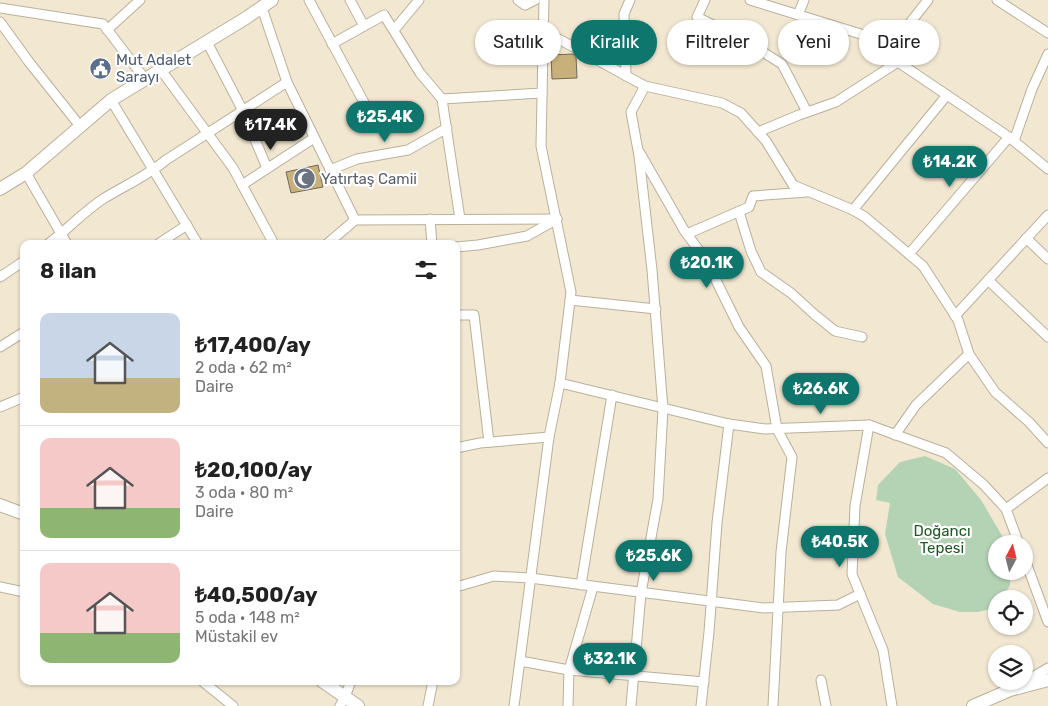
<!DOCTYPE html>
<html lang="tr">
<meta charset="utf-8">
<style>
body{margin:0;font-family:Rubik,sans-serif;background:#f2f2f2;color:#222;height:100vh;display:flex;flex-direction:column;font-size:19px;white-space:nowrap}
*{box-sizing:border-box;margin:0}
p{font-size:16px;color:#767676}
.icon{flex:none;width:28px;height:28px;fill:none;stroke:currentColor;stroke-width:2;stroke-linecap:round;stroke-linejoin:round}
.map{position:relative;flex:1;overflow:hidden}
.panel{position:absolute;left:20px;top:240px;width:440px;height:445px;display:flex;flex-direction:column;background:#fff;border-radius:10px;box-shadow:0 1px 4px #0004}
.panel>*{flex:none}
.guide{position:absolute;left:475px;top:20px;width:475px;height:45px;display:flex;gap:10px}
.needle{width:32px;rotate:7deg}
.buttons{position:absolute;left:988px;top:535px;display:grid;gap:10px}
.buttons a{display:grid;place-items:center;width:45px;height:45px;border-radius:50%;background:#fff;box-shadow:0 1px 4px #0004;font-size:25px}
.price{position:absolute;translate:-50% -42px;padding:0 11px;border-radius:18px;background:#0f766e;color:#fff;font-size:16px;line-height:32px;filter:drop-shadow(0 1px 2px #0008)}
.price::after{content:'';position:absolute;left:50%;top:30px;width:15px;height:11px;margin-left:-8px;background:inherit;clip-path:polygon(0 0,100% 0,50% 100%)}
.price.current{background:#222;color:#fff}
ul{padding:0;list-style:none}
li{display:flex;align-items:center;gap:15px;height:125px;padding:0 20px}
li+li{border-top:1px solid #e0e0e0}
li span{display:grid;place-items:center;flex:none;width:140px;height:100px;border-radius:10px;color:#555}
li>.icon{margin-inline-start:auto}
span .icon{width:60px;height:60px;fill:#fffc;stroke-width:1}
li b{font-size:21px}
h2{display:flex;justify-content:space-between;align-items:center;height:60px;padding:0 20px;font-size:21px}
.pill{padding:0 18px;border-radius:22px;background:#fff;box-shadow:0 1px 4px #0004;font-size:18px;line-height:45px}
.pill.current{background:#0f766e;color:#fff}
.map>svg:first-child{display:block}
.green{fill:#b4d2b4}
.building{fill:#c8b07a;stroke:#726956}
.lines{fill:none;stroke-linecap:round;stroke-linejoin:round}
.street-casing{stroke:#b9b09b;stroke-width:11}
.secondary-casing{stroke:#b9b09b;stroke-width:14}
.street{stroke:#fff;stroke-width:9}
.secondary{stroke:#fff;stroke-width:12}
.labels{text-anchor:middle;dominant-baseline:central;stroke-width:4.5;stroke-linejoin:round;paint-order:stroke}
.service-label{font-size:15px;fill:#4e5e75;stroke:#fff;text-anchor:start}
.worship-label{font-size:15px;fill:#5b616d;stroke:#fff;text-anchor:start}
.park-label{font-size:15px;fill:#1e5b23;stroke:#fff}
</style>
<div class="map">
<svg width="1048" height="706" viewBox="0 0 1048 706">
<rect width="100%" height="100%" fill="#f2e8d2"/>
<path class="green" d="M925,456L955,469L981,500L1007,544H996V571H1010V585L1002,599H996V608L978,612H960L933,604L898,577L885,534L890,503L876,500L878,485L900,462Z"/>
<g class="building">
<path d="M573,54L576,56L577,78L552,79L551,55Z"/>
<path d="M318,165L323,187L291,193L286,172Z"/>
</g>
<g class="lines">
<defs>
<g id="street">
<path d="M309,0L375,123"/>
<path d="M350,0L364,26L384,15L420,73L442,99L542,93"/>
<path d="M518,0L525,5L535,0"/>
<path d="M705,0L697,17L745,41L782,64L807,112"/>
<path d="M750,0L864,35L888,51L928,0"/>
<path d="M997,0L1048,33"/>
<path d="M0,8L103,24L145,79"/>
<path d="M262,8L287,82L355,220"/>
<path d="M798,15L804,0"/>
<path d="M0,22L29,62L80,126"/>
<path d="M107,30L140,0"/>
<path d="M394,30L419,0"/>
<path d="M544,31L645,86L722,103L741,113L766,141L793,185L853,210L865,217L923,266L958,320L969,354L995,392L1029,422L1048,443"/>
<path d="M207,42L243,111L267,168"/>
<path d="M332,44L364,26"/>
<path d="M888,51L898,62L1009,137L1048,169"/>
<path d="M161,70L233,168L274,244"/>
<path d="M626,76L624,14L630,0"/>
<path d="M442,99L460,219"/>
<path d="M111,100L198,244"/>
<path d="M758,132L799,115L836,102L898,62"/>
<path d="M1014,141L1032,89L1048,54"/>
<path d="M640,153L684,230L706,260L739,327L766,366L777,429L792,457L781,552L773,706"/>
<path d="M330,170L357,159L408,150L447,128"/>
<path d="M26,173L67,244"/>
<path d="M242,185L314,138"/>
<path d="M853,210L947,95"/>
<path d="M739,212L751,251L761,272L791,293L814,314L835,331L862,337"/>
<path d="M430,219L432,244"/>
<path d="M687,234L749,207L753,196L807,192"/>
<path d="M1026,238L1048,259"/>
<path d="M48,244C67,230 83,212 103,199C124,186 147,176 166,160L287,82"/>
<path d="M158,244L187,225"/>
<path d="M327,244L355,220L557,219"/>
<path d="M456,247L478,245L527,236L557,219"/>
<path d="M909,254L1009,137"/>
<path d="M0,277L24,261"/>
<path d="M988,280L1048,337"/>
<path d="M570,300L656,309"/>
<path d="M456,315H474L489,442"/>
<path d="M955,316L1048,215"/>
<path d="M0,347L24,332"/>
<path d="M560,383L729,424L765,429L869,425L946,453L984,485L1006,509L1019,544"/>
<path d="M0,407L24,397"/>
<path d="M869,425L855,506L852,574L883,650L892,706"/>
<path d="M895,435L916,405L969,354"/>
<path d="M456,448L480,443L549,437"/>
<path d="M1006,509L1048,478"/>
<path d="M1024,557L1048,622"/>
<path d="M581,585L612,395"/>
<path d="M0,587L24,592"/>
<path d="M456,587L494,576L530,578L764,608L838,605L860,594"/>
<path d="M520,661L569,670L704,682"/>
<path d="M821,680L826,706"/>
<path d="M202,681L233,706"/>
<path d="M1021,684L1048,668"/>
<path d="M340,706L345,697L351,681"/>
<path d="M428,706L433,681"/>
<path d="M514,706L549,437L560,383L571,292L541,146L544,0"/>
<path d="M568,706L569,670L593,587"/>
<path d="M631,706L641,593L658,499L663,409L652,270L639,156L631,112L645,86"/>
<path d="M701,706L709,632L717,523L729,424"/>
</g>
<g id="secondary">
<path d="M0,189L26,173L111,100L246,18L272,0"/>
<path d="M0,505L24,514"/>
<path d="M322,681L358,706"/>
<path d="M973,706L1010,690L1048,680"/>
</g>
</defs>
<use href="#street" class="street-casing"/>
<use href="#secondary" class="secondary-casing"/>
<use href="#street" class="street"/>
<use href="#secondary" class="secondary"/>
</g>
<defs>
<symbol id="civic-disc" viewBox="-11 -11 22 22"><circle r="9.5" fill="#5c6f8a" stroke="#fff"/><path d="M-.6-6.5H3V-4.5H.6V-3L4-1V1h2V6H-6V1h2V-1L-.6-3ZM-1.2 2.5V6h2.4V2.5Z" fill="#fff"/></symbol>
<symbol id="mosque-disc" viewBox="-11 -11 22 22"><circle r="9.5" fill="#6b7280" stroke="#fff"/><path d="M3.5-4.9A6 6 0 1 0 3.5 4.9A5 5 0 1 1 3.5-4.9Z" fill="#fff"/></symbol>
</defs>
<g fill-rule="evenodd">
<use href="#civic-disc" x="88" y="56" width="25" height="25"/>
<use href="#mosque-disc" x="292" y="166" width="25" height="25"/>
</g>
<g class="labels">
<g class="service-label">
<text x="116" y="60">Mut Adalet<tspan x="116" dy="17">Sarayı</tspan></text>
</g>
<g class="worship-label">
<text x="321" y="179">Yatırtaş Camii</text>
</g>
<g class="park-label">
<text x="942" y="531">Doğancı<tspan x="942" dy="17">Tepesi</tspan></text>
</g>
</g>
</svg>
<div class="buttons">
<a><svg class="needle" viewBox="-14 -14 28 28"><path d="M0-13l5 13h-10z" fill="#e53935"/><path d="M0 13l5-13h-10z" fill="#767676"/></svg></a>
<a><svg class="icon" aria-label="locate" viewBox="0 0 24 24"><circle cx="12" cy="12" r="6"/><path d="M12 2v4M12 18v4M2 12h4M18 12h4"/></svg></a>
<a><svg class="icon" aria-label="layers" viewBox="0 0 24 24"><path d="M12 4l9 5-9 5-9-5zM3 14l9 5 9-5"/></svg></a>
</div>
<b class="price" style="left:385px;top:143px">₺25.4K</b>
<b class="price current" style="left:271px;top:151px">₺17.4K</b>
<b class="price" style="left:950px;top:188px">₺14.2K</b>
<b class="price" style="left:707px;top:289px">₺20.1K</b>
<b class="price" style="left:821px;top:415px">₺26.6K</b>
<b class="price" style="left:840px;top:568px">₺40.5K</b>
<b class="price" style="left:654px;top:582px">₺25.6K</b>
<b class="price" style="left:610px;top:685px">₺32.1K</b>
<div class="guide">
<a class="pill">Satılık</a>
<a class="pill current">Kiralık</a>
<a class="pill">Filtreler</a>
<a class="pill">Yeni</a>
<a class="pill">Daire</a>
</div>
<section class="panel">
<h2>8 ilan<svg class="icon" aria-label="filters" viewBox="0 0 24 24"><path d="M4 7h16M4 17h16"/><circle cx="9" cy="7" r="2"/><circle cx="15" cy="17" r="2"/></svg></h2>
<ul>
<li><span style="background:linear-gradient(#c9d6e8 65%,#c2b280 0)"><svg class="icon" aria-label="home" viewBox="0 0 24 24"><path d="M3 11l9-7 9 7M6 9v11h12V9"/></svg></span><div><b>₺17,400/ay</b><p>2 oda · 62 m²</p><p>Daire</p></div></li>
<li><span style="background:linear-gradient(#f6c9c9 70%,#8fb573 0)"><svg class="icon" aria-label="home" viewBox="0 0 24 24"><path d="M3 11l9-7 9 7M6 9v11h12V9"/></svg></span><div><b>₺20,100/ay</b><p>3 oda · 80 m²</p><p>Daire</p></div></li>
<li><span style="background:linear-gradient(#f6c9c9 70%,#8fb573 0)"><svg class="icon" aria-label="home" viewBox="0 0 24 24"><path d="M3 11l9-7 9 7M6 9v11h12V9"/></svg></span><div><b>₺40,500/ay</b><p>5 oda · 148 m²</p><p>Müstakil ev</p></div></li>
</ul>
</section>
</div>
